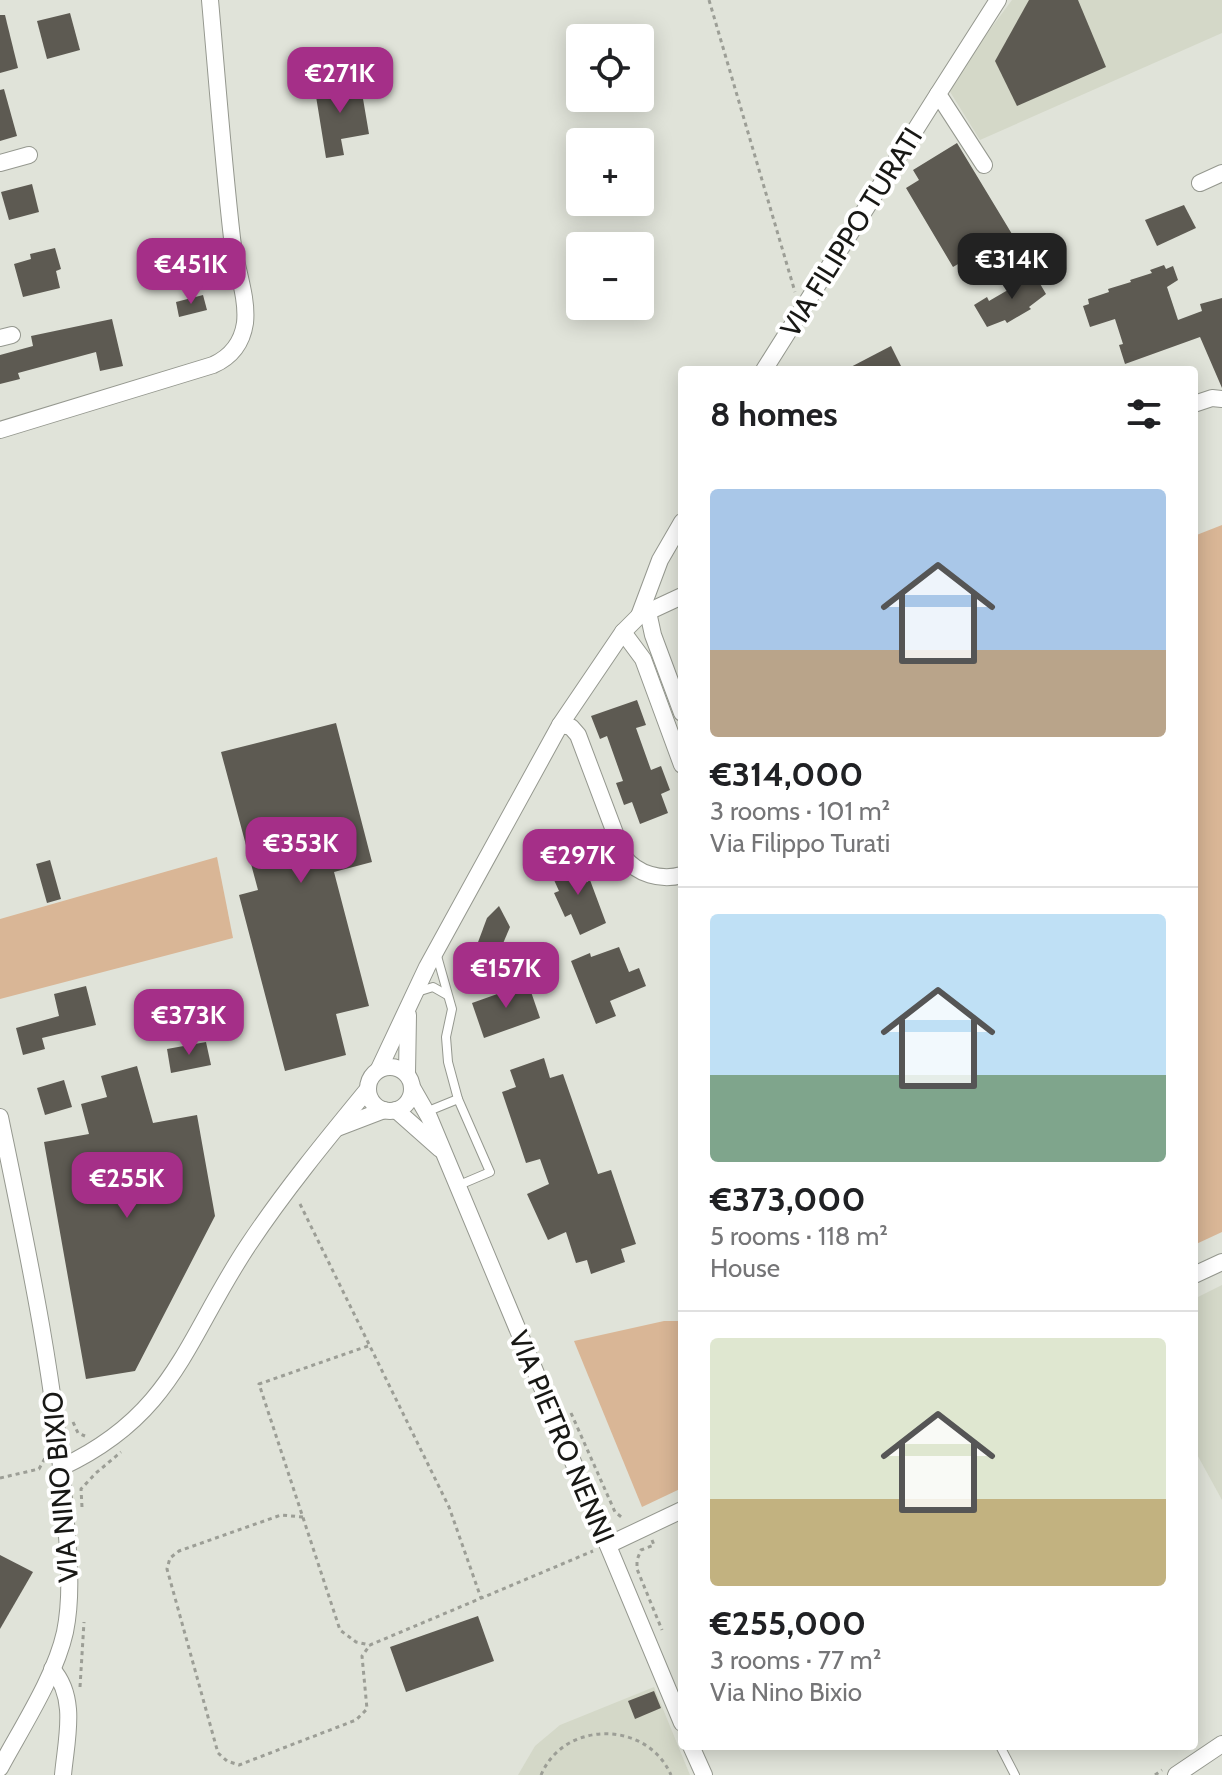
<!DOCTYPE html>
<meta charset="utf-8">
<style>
body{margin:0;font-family:Cabin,sans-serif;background:#f6f6f6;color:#202124;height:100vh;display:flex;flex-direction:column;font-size:30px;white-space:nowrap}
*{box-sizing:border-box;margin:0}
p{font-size:26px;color:#757577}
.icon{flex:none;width:44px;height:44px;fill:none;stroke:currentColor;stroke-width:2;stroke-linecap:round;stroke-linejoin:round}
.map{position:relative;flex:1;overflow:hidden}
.side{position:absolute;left:678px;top:366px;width:520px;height:1384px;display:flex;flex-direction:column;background:#fff;border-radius:8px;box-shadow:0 4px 20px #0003}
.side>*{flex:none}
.fabs{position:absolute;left:566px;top:24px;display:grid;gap:16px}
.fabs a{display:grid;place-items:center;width:88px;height:88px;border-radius:8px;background:#fff;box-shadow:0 4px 20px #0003;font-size:40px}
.price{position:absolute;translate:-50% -68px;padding:0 18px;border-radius:16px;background:#a52f88;color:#fff;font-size:26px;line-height:52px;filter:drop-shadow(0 2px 4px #0008)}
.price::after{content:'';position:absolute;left:50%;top:48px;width:24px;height:18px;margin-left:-12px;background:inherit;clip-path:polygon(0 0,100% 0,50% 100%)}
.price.active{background:#222;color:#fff}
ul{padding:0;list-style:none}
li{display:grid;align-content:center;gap:16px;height:424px;padding:0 32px}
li+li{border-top:2px solid #e0e0e0}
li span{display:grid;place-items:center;height:248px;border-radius:8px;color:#555}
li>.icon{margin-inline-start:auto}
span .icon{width:144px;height:144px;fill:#fffc;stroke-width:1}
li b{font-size:34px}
h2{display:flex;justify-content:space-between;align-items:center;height:96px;padding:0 32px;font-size:34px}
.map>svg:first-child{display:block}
.built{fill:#d4d8c8}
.green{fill:#d9b696}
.building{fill:#5d5a52}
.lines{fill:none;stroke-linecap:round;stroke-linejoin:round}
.lane-casing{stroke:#95988f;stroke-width:10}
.street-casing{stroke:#95988f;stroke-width:18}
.path{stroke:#9c9e96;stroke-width:3;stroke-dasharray:4 4;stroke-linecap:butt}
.lane{stroke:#fff;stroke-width:8}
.street{stroke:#fff;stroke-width:16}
.labels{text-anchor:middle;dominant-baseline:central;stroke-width:8;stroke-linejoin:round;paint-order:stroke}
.street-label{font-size:28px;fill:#181815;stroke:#fff}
</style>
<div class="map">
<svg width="1222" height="1775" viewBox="0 0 1222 1775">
<rect width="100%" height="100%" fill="#e0e3d9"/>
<g class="built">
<path d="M1012,0H1222V33L980,140L947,87Z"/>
<path d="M1222,1285V1500L1194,1449V1299Z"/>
<path d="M654,1687L690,1775H518L535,1746L560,1725Z"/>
</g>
<g class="green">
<path d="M1222,525V1232L1194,1245V536Z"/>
<path d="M217,857L233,938L0,999V919Z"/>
<path d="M664,1321H682V1488L642,1507L574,1341Z"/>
</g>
<g class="building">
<path d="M1029,0H1078L1106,67L1017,106L995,61Z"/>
<path d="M70,13L80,50L47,59L37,21Z"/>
<path d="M0,15H5L18,68L0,73Z"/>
<path d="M340,80L342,90L361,87L369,134L341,139L344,155L326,158L314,84Z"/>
<path d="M4,89L17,136L0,141V90Z"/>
<path d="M957,143L1015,239L969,267L965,260L953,267L906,188L919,180L913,170Z"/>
<path d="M32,184L39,212L9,220L1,192Z"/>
<path d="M1184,205L1196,228L1157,246L1145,220Z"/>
<path d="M55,248L61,269L56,271L60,288L23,297L14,264L31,259L30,254Z"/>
<path d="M1164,265L1166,269L1173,266L1178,280L1167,287L1178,320L1202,311L1200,304L1222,298V388L1200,337L1125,364L1119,345L1123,344L1115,319L1090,327L1083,306L1089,304L1088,299L1109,292L1108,289L1131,282L1130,280L1152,273L1150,270Z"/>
<path d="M1032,270L1046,294L1029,307L1031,309L1007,323L1005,320L987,327L974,305L987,297L989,301L1013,287L1010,283Z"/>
<path d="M203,295L207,310L179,317L176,302Z"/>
<path d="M112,319L123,366L100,371L96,352L18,373L20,379L0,384V355L33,346L31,336Z"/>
<path d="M891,346L903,370H845Z"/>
<path d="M637,700L646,725L636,728L651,770L661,766L670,790L661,794L668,813L640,824L632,802L624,805L616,783L623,781L607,736L600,739L591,716Z"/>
<path d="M336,723L372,862L334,872L369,1006L336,1014L346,1055L285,1071L239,895L258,890L221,752Z"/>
<path d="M50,860L61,899L47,903L36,864Z"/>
<path d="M577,860L587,882L590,880L606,923L580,935L571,914L565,917L554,893L559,891L550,871Z"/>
<path d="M499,906L510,927L493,967L468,977L471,961L487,918Z"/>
<path d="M619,947L629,972L639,968L646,986L610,1001L616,1016L596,1024L571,961L590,953L591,957Z"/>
<path d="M528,983L540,1018L484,1038L472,1003Z"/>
<path d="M86,986L96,1025L42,1038L45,1049L23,1055L16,1028L59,1016L54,994Z"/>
<path d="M206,1042L211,1065L171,1073L167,1049Z"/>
<path d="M544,1058L550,1078L563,1074L598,1174L611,1170L636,1244L621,1249L625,1262L591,1274L587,1260L576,1263L566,1232L548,1240L527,1194L549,1184L540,1159L526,1163L502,1092L516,1087L510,1070Z"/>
<path d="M137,1066L153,1123L197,1115L215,1216L135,1371L86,1379L44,1142L89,1134L81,1104L107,1097L101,1076Z"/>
<path d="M64,1080L72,1107L45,1115L37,1088Z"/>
<path d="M0,1555L33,1572L0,1629Z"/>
<path d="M478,1616L494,1661L406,1692L390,1647Z"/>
<path d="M654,1691L661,1708L635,1719L628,1701Z"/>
</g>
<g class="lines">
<defs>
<g id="lane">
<path d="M437,956L452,1009L446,1037L448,1062L458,1099L490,1172L457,1186"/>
<path d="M417,992L433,987L447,995"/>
<path d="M426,1112L458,1099"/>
<path d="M1000,1746L1015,1775"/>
</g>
<g id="street">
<path d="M0,163L29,155"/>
<path d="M984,165L938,94L998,0"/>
<path d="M1200,183L1222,173"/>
<path d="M0,338L12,335"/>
<path d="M764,370L938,94"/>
<path d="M1194,404L1212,398L1222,399"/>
<path d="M0,430L213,365C231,357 242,343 245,323C248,296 235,266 232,238C223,159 217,79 210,0"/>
<path d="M648,612L653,635L682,713"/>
<path d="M639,616L660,560L682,522"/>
<path d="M623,632L643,659L682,765"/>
<path d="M560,725L571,727L578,735L624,857C637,874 661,881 682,875"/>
<circle cx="390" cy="1089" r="22"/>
<path d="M379,1069L427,967L560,725L623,632L639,616L682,596"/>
<path d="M407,1073L408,1015"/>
<path d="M413,1089L429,1117L682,1723"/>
<path d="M396,1110L440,1149"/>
<path d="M0,1117C27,1248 55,1377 65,1511C68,1550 73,1593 65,1632C55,1677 22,1727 0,1768"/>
<path d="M337,1128L384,1110"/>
<path d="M1194,1275L1222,1262"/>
<path d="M62,1467C175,1414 186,1338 249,1244C285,1190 327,1139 368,1089"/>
<path d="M608,1545L682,1510"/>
<path d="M52,1669C78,1698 66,1740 63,1775"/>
<path d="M691,1746L704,1775"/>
<path d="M1176,1775L1222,1744"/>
</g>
</defs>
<use href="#lane" class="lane-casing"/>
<use href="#street" class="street-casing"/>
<g class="path">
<path d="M709,0L795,292"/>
<path d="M300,1204L449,1507L481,1598"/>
<path d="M368,1346L259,1384L340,1630L356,1642L370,1645L593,1551"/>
<path d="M571,1413L615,1512L624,1519"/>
<path d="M73,1422L78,1433L85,1436"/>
<path d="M0,1478L39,1469L45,1458"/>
<path d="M82,1507L81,1489L96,1473L121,1452"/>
<path d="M303,1517L281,1515L179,1551L170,1558L167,1569L218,1753L227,1761L239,1765L356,1720L367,1709L362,1656L370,1645"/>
<path d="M652,1540L654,1545L641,1550L637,1560V1569L662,1630"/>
<path d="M80,1687L84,1622"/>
<path d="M541,1775C564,1720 647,1720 671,1775"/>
<path d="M1155,1775L1162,1770"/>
</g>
<use href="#lane" class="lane"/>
<use href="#street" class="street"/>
</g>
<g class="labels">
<g class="street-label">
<text transform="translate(851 232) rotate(-58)">VIA FILIPPO TURATI</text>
<text transform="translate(562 1437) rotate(67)">VIA PIETRO NENNI</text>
<text transform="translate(60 1487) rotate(-95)">VIA NINO BIXIO</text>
</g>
</g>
</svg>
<div class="fabs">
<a><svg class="icon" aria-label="locate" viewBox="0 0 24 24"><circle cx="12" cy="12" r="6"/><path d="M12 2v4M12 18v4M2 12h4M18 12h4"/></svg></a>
<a>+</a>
<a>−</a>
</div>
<b class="price" style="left:340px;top:115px">€271K</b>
<b class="price active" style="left:1012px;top:301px">€314K</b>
<b class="price" style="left:191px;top:306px">€451K</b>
<b class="price" style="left:301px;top:885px">€353K</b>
<b class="price" style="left:578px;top:897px">€297K</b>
<b class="price" style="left:506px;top:1010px">€157K</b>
<b class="price" style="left:189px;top:1057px">€373K</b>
<b class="price" style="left:127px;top:1220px">€255K</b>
<section class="side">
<h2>8 homes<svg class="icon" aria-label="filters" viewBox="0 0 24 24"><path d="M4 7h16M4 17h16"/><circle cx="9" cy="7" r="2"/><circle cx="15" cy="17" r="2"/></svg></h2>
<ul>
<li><span style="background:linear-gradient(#a9c7e8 65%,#b9a48a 0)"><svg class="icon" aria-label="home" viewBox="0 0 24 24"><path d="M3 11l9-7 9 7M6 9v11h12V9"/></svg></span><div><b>€314,000</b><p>3 rooms · 101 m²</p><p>Via Filippo Turati</p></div></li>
<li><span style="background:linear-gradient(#bfe0f5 65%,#7fa58c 0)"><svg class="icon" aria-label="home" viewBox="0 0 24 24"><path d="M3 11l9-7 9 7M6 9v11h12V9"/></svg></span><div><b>€373,000</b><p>5 rooms · 118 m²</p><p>House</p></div></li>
<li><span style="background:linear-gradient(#dfe7d0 65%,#c2b280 0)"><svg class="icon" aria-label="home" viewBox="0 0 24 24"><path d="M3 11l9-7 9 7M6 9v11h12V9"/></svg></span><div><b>€255,000</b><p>3 rooms · 77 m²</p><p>Via Nino Bixio</p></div></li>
</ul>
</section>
</div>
